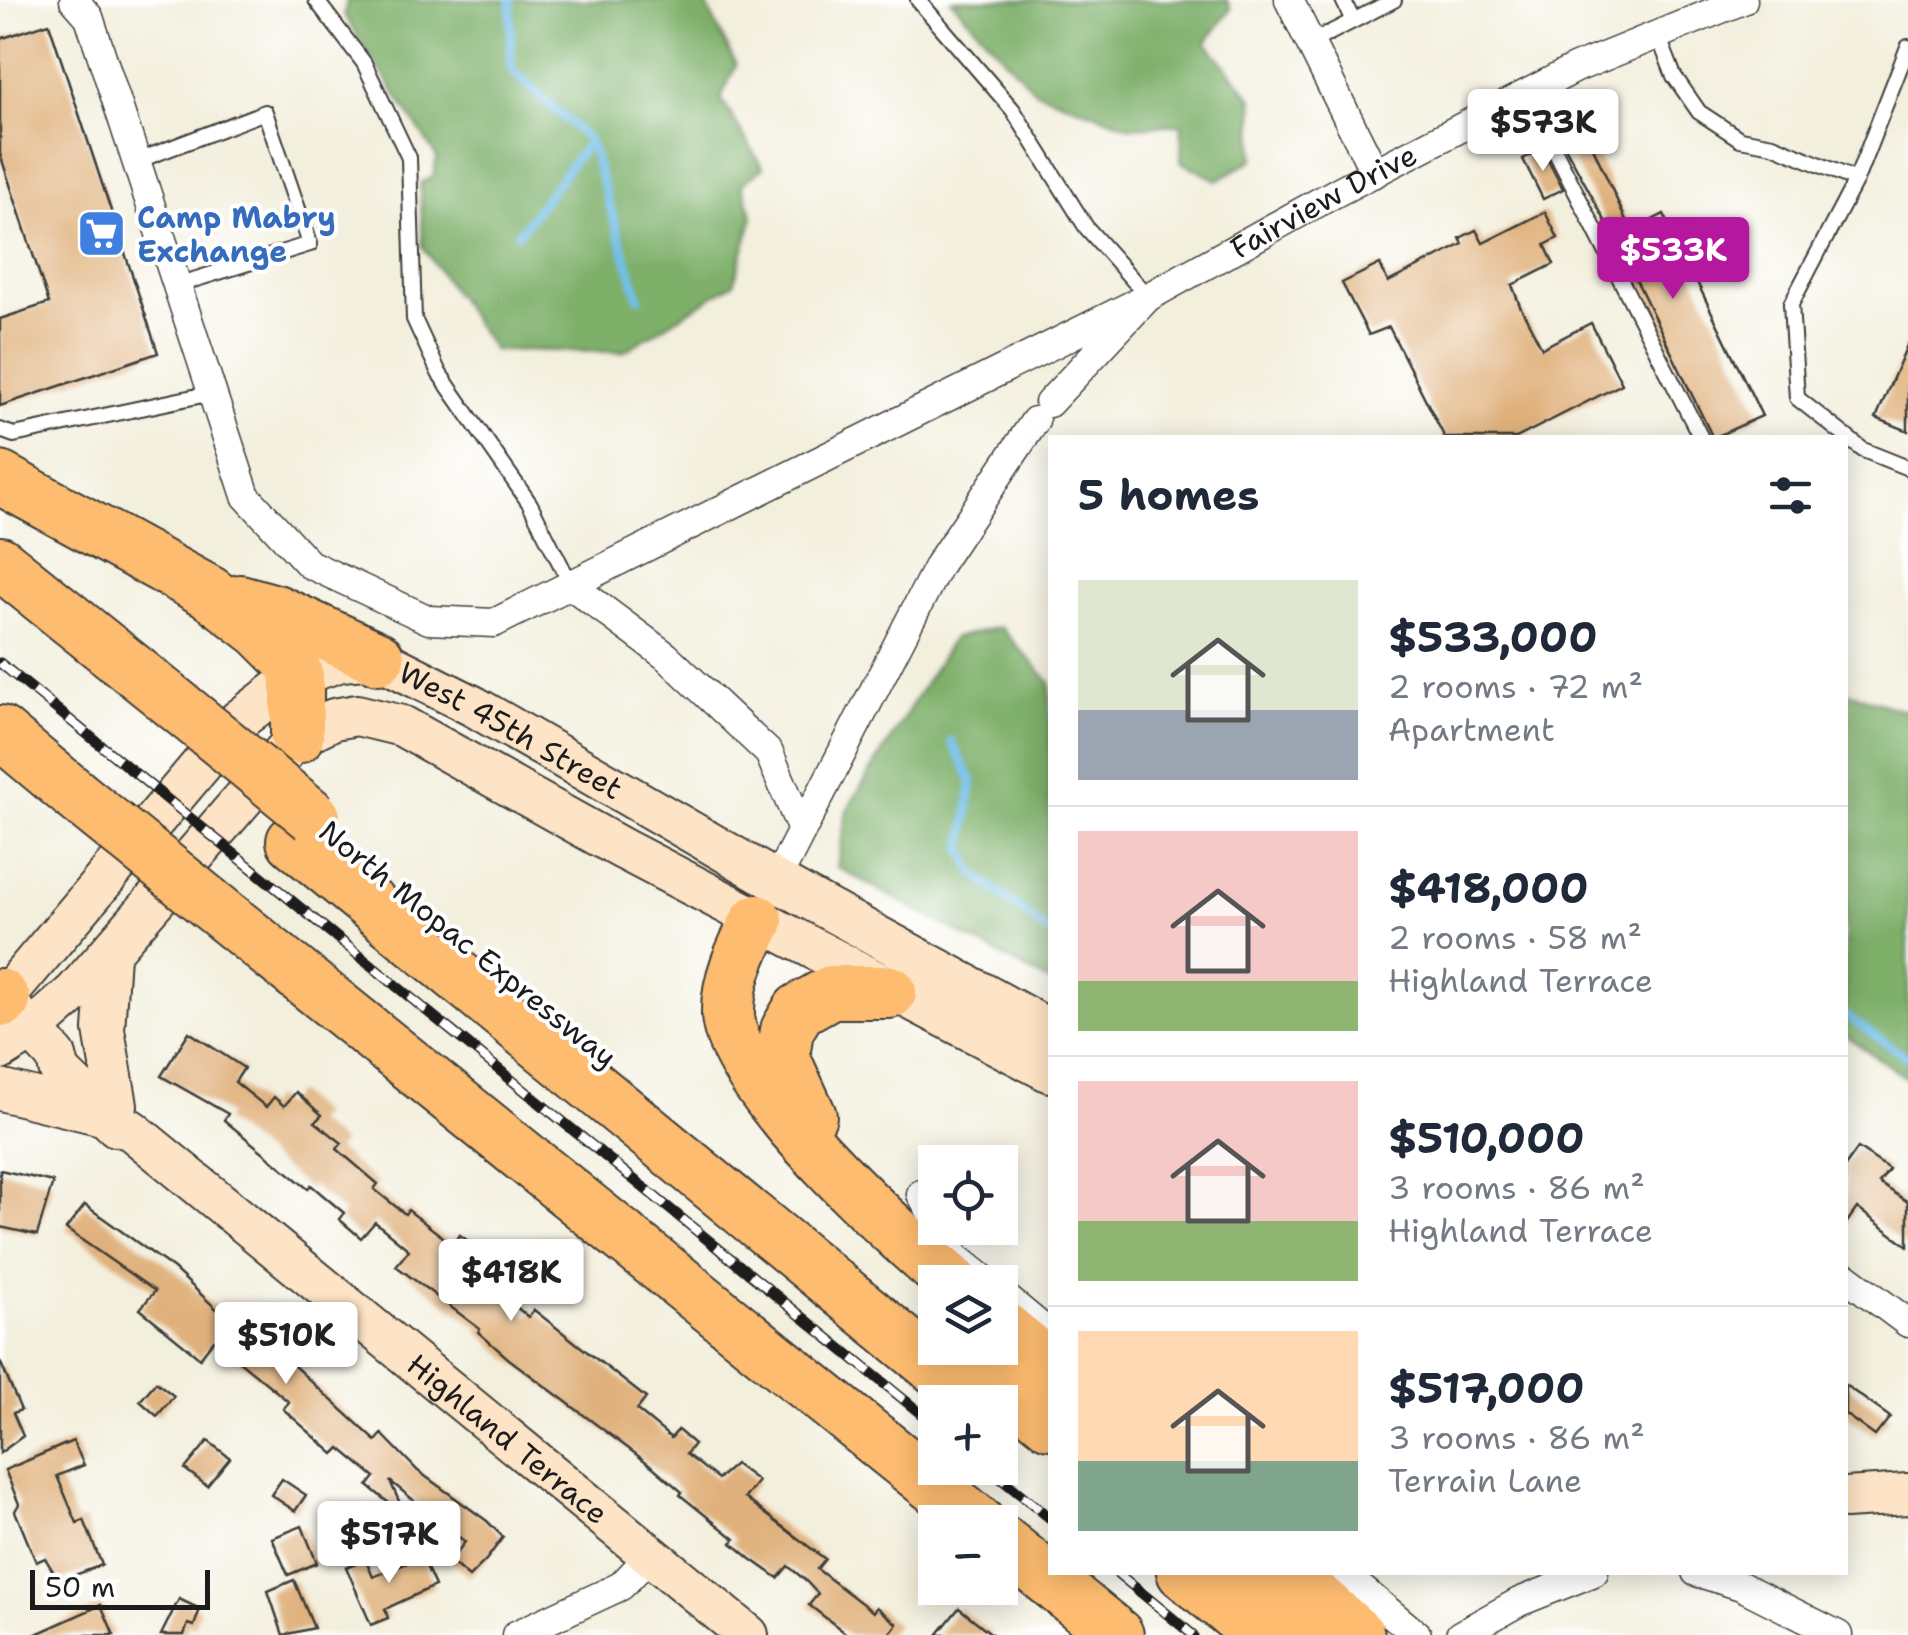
<!DOCTYPE html>
<meta charset="utf-8">
<style>
body{margin:0;font-family:"Shantell Sans",sans-serif;background:#f2f2f3;color:#1f2937;height:100vh;display:flex;flex-direction:column;font-size:38px;white-space:nowrap}
*{box-sizing:border-box;margin:0}
p{font-size:32px;color:#747a83}
.icon{flex:none;width:55px;height:55px;fill:none;stroke:currentColor;stroke-width:2;stroke-linecap:round;stroke-linejoin:round}
.map{position:relative;flex:1;overflow:hidden}
.details{position:absolute;left:1048px;top:435px;width:800px;height:1140px;display:flex;flex-direction:column;background:#fff;border-radius:0px;box-shadow:0 5px 25px #0003}
.details>*{flex:none}
.fabs{position:absolute;left:918px;top:1145px;display:grid;gap:20px}
.fabs a{display:grid;place-items:center;width:100px;height:100px;border-radius:0px;background:#fff;box-shadow:0 5px 25px #0003;font-size:50px}
.scale{position:absolute;left:30px;bottom:25px;width:180px;box-sizing:border-box;padding-left:10px;border:5px solid #1c1c1c;border-top:0;font-size:28px;line-height:35px;white-space:nowrap;color:#1c1c1c;-webkit-text-stroke:8px #fff;paint-order:stroke}
.price{position:absolute;translate:-50% -85px;padding:0 22px;border-radius:10px;background:#fff;color:#222;font-size:32px;line-height:65px;filter:drop-shadow(0 2px 5px #0008)}
.price::after{content:'';position:absolute;left:50%;top:60px;width:30px;height:22px;margin-left:-15px;background:inherit;clip-path:polygon(0 0,100% 0,50% 100%)}
.price.active{background:#b5179e;color:#fff}
ul{padding:0;list-style:none}
li{display:flex;align-items:center;gap:30px;height:250px;padding:0 30px}
li+li{border-top:2px solid #e0e1e3}
li span{display:grid;place-items:center;flex:none;width:280px;height:200px;border-radius:0px;color:#555}
li>.icon{margin-inline-start:auto}
span .icon{width:120px;height:120px;fill:#fffc;stroke-width:1}
li b{font-size:42px}
h2{display:flex;justify-content:space-between;align-items:center;height:120px;padding:0 30px;font-size:42px}
.map>svg:first-child{display:block}
.forest{fill:#7eb06b;stroke:#4d6644;stroke-width:2.5}
.lines{fill:none;stroke-linecap:round;stroke-linejoin:round}
.stream{stroke:#73c0ed;stroke-width:8}
.building{fill:#e0b17b}
.lane-casing{stroke:#3c3c39;stroke-width:18}
.street-casing{stroke:#3c3c39;stroke-width:31}
.secondary-casing{stroke:#3c3c39;stroke-width:44}
.highway-casing{stroke:#3c3c39;stroke-width:56}
.lane{stroke:#fff;stroke-width:14}
.street{stroke:#fff;stroke-width:28}
.secondary{stroke:#fee4c6;stroke-width:40}
.highway{stroke:#fdbc70;stroke-width:52}
.rail-casing{stroke:#1c1c1c;stroke-width:11}
.rail{stroke:#fff;stroke-width:8;stroke-dasharray:22;stroke-linecap:butt}
.highway-bridge-casing{stroke:#3c3c39;stroke-width:56;stroke-linecap:butt}
.highway-bridge{stroke:#fdbc70;stroke-width:52}
.labels{text-anchor:middle;dominant-baseline:central;stroke-width:8;stroke-linejoin:round;paint-order:stroke}
.street-label{font-size:30px;fill:#1c1c1c;stroke:#fff}
.shop-label{font-size:30px;font-weight:bold;fill:#366cbe;stroke:#fff;text-anchor:start}
</style>
<div class="map">
<svg width="1908" height="1635" viewBox="0 0 1908 1635">
<rect width="100%" height="100%" fill="#fff"/>
<filter id="ink" filterUnits="userSpaceOnUse"><feTurbulence type="fractalNoise" baseFrequency=".01" numOctaves="2"/><feDisplacementMap in="SourceGraphic" scale="20" xChannelSelector="R" yChannelSelector="G"/><feConvolveMatrix kernelMatrix="1 2 1 2 8 2 1 2 1" color-interpolation-filters="sRGB"/></filter>
<filter id="wash" filterUnits="userSpaceOnUse"><feTurbulence type="fractalNoise" baseFrequency=".0048" numOctaves="4" result="noise"/><feDisplacementMap in="SourceGraphic" scale="40" xChannelSelector="R" yChannelSelector="G"/><feGaussianBlur stdDeviation="2.25" result="paint"/><feColorMatrix in="noise" values="0 0 0 0 0 0 0 0 0 0 0 0 0 0 0 0 0 1.4 0 .05"/><feComposite in="paint" operator="in"/></filter>
<g filter="url(#wash)">
<rect width="100%" height="100%" fill="#f3efdd"/>
<g class="forest">
<path d="M347,0H704L736,65L721,98L763,168L742,184L753,217L734,283L623,352L493,350L423,247L420,183L433,177L437,157L344,15Z"/>
<path d="M951,0H1227L1231,9L1206,42L1253,99L1254,159L1217,180L1181,162L1182,124L1131,127L1035,91Z"/>
<path d="M1000,627L1050,682V982L837,867L847,810L953,638Z"/>
<path d="M1845,691L1908,712V1079L1845,1035Z"/>
</g>
<g class="lines">
<g class="stream">
<path d="M511,0V69L589,141L639,298"/>
<path d="M518,234L589,141"/>
<path d="M951,741L972,781L963,850L974,873L1050,933"/>
<path d="M1845,1015L1908,1058"/>
</g>
</g>
<g id="blocks">
<g class="building">
<path d="M49,23L158,353L0,406V319L49,303L0,154V39Z"/>
<path d="M1585,130L1631,231L1664,214L1762,416L1713,438L1626,259L1562,141Z"/>
<path d="M1542,149L1563,189L1543,199L1523,159Z"/>
<path d="M1545,212L1558,238L1545,245L1554,264L1512,285L1520,306L1542,348L1591,323L1622,384L1516,438H1445L1389,327L1369,335L1342,283L1380,264L1388,282L1463,244L1460,238L1476,230L1483,243Z"/>
<path d="M1908,343V431L1876,418Z"/>
<path d="M189,1032L244,1068L235,1082L266,1107L274,1097L284,1106L296,1092L322,1115L315,1122L342,1143L337,1149L378,1184L374,1189L405,1214L408,1210L453,1245L460,1235L507,1270L493,1287L528,1317L534,1310L646,1398L637,1410L671,1438L678,1430L694,1444L686,1454L718,1479L735,1464L758,1481L745,1498L825,1559L817,1569L873,1612L876,1607L897,1624L888,1635H848L809,1605L818,1594L805,1580L788,1566L778,1578L751,1559L732,1543L735,1539L680,1495L682,1492L653,1467L509,1359L478,1332L480,1329L396,1266L409,1250L375,1222L361,1238L339,1219L344,1213L311,1185L308,1189L224,1120L228,1114L161,1076Z"/>
<path d="M1858,1148L1889,1169L1879,1183L1908,1202V1246L1857,1208L1845,1225V1166Z"/>
<path d="M0,1170L53,1182L37,1235L0,1227Z"/>
<path d="M85,1205L174,1269L243,1334L246,1330L264,1345L267,1341L376,1441L382,1434L418,1471L487,1521L503,1537L486,1560L469,1577L450,1561L465,1542L390,1481L406,1517L368,1486L375,1477L340,1448L334,1454L283,1409L289,1402L214,1340L200,1358L140,1309L155,1291L66,1229Z"/>
<path d="M0,1361L21,1410L13,1413L23,1436L0,1453Z"/>
<path d="M156,1382L174,1396L157,1416L140,1401Z"/>
<path d="M1845,1385L1890,1417L1875,1436L1845,1414Z"/>
<path d="M73,1441L84,1465L57,1476L77,1523L84,1520L102,1565L59,1581L45,1558L36,1562L15,1511L19,1504L5,1470Z"/>
<path d="M208,1441L230,1458L207,1486L185,1469Z"/>
<path d="M282,1479L306,1495L295,1511L271,1495Z"/>
<path d="M302,1526L317,1563L288,1575L272,1538Z"/>
<path d="M422,1557L435,1586L385,1609L388,1618L371,1625L346,1567L365,1559L373,1577Z"/>
<path d="M294,1580L314,1628L283,1635L268,1591Z"/>
<path d="M179,1599L200,1609L194,1626L188,1624L184,1635H161Z"/>
<path d="M101,1605L114,1635H34Z"/>
<path d="M959,1608L993,1635H937Z"/>
</g>
</g>
</g>
<g filter="url(#ink)">
<use href="#blocks" fill-opacity="0" stroke="#3c3c39" stroke-width="2.5"/>
<g class="lines">
<defs>
<g id="lane">
<path d="M316,0L364,63L409,158L414,319L439,373L530,504L571,585"/>
<path d="M918,0L1013,110L1086,227L1148,297"/>
<path d="M1343,0L1353,21"/>
<path d="M1658,35L1674,76L1699,112L1740,139L1773,145L1856,180L1908,47"/>
<path d="M1310,43L1394,0"/>
<path d="M1526,94L1701,438"/>
<path d="M137,161L265,112L310,244L177,285"/>
<path d="M1856,180L1791,304L1797,398L1863,450L1908,468"/>
<path d="M0,430L14,435L212,393"/>
</g>
<g id="street">
<path d="M74,0L89,17L246,496L309,564L429,620L494,623L1148,297"/>
<path d="M1289,0L1375,173"/>
<path id="s1" d="M1049,403L1148,297L1339,191L1576,68L1743,0"/>
<path d="M572,586L666,656L769,753L801,828"/>
<path d="M776,881L939,564L1035,421"/>
<path d="M921,1194L935,1219"/>
<path d="M940,1228L956,1257L987,1282"/>
<path d="M1845,1276L1908,1323"/>
<path d="M1000,1293L1041,1327"/>
<path d="M1341,1572L1417,1635"/>
<path d="M1696,1572L1741,1586L1838,1635"/>
<path d="M516,1635L621,1586L649,1557"/>
<path d="M1460,1635L1519,1602L1594,1572"/>
</g>
<g id="secondary">
<path d="M109,955L104,1030L117,1105"/>
<path id="s2" d="M0,1003L239,720L297,676L341,661L378,658L475,707L776,881L1050,1030"/>
<path id="s3" d="M13,1010L56,1056L60,1072L116,1126L130,1129L748,1635"/>
<path d="M0,1050L31,1031L75,992L297,737L334,719L357,715L402,726L621,848L1050,1072"/>
<path d="M0,1090L98,1114"/>
<path d="M1845,1498L1908,1494"/>
</g>
<g id="highway">
<path d="M0,478L209,592L260,631L292,663L297,676V737"/>
<path d="M0,563L162,693"/>
<path d="M240,601L276,611L378,658"/>
<path d="M0,732L74,794"/>
<path d="M293,841L977,1402"/>
<path d="M230,920L978,1522"/>
<path d="M757,921C742,950 727,981 728,1015C732,1087 896,1234 952,1282"/>
<path d="M0,995L4,1000"/>
<path d="M810,1116L783,1057L787,1030L799,1010L831,992H890"/>
<path d="M1000,1325L1050,1366"/>
<path d="M958,1348L1050,1423"/>
<path d="M1000,1540L1117,1635"/>
<path d="M1183,1572L1260,1635"/>
<path d="M1289,1573L1358,1635"/>
<path d="M1240,1579L1308,1635"/>
</g>
</defs>
<use href="#lane" class="lane-casing"/>
<use href="#street" class="street-casing"/>
<use href="#secondary" class="secondary-casing"/>
<use href="#highway" class="highway-casing"/>
<use href="#lane" class="lane"/>
<use href="#street" class="street"/>
<use href="#secondary" class="secondary"/>
<use href="#highway" class="highway"/>
<defs>
<g id="rail">
<path d="M0,663L935,1425"/>
<path d="M988,1468L1050,1518"/>
<path d="M1116,1572L1193,1635"/>
</g>
</defs>
<use href="#rail" class="rail-casing"/>
<use href="#rail" class="rail"/>
<defs>
<g id="highway-bridge">
<path d="M162,693L314,817"/>
<path d="M74,794L230,920"/>
</g>
</defs>
<use href="#highway-bridge" class="highway-bridge-casing"/>
<use href="#highway-bridge" class="highway-bridge"/>
</g>
</g>
<defs>
<symbol id="supermarket-square" viewBox="-11 -11 22 22"><rect x="-9" y="-9" width="18" height="18" rx="4" fill="#3f7fe0" stroke="#fff"/><path d="M-6-5.5h2.5l.6 2H6L4.5 2H-2.5L-4.4-4H-6ZM-1.5 3.2a1.3 1.3 0 1 0 .1 0ZM3 3.2a1.3 1.3 0 1 0 .1 0Z" fill="#fff"/></symbol>
</defs>
<g fill-rule="evenodd">
<use href="#supermarket-square" x="74" y="206" width="55" height="55"/>
</g>
<g class="labels">
<g class="street-label">
<text stroke="none"><textPath href="#s1" startOffset="345">Fairview Drive</textPath></text>
<text stroke="none"><textPath href="#s2" startOffset="678">West 45th Street</textPath></text>
<text transform="translate(468 944) rotate(39)">North Mopac Expressway</text>
<text stroke="none"><textPath href="#s3" startOffset="660">Highland Terrace</textPath></text>
</g>
<g class="shop-label">
<text x="137" y="217">Camp Mabry<tspan x="137" dy="34">Exchange</tspan></text>
</g>
</g>
</svg>
<div class="fabs">
<a><svg class="icon" aria-label="locate" viewBox="0 0 24 24"><circle cx="12" cy="12" r="6"/><path d="M12 2v4M12 18v4M2 12h4M18 12h4"/></svg></a>
<a><svg class="icon" aria-label="layers" viewBox="0 0 24 24"><path d="M12 4l9 5-9 5-9-5zM3 14l9 5 9-5"/></svg></a>
<a>+</a>
<a>−</a>
</div>
<div class="scale">50 m</div>
<b class="price" style="left:1543px;top:174px">$573K</b>
<b class="price active" style="left:1673px;top:302px">$533K</b>
<b class="price" style="left:511px;top:1324px">$418K</b>
<b class="price" style="left:286px;top:1387px">$510K</b>
<b class="price" style="left:389px;top:1586px">$517K</b>
<section class="details">
<h2>5 homes<svg class="icon" aria-label="filters" viewBox="0 0 24 24"><path d="M4 7h16M4 17h16"/><circle cx="9" cy="7" r="2"/><circle cx="15" cy="17" r="2"/></svg></h2>
<ul>
<li><span style="background:linear-gradient(#dfe7d0 65%,#9aa5b1 0)"><svg class="icon" aria-label="home" viewBox="0 0 24 24"><path d="M3 11l9-7 9 7M6 9v11h12V9"/></svg></span><div><b>$533,000</b><p>2 rooms · 72 m²</p><p>Apartment</p></div></li>
<li><span style="background:linear-gradient(#f6c9c9 75%,#8fb573 0)"><svg class="icon" aria-label="home" viewBox="0 0 24 24"><path d="M3 11l9-7 9 7M6 9v11h12V9"/></svg></span><div><b>$418,000</b><p>2 rooms · 58 m²</p><p>Highland Terrace</p></div></li>
<li><span style="background:linear-gradient(#f6c9c9 70%,#8fb573 0)"><svg class="icon" aria-label="home" viewBox="0 0 24 24"><path d="M3 11l9-7 9 7M6 9v11h12V9"/></svg></span><div><b>$510,000</b><p>3 rooms · 86 m²</p><p>Highland Terrace</p></div></li>
<li><span style="background:linear-gradient(#ffd9b3 65%,#7fa58c 0)"><svg class="icon" aria-label="home" viewBox="0 0 24 24"><path d="M3 11l9-7 9 7M6 9v11h12V9"/></svg></span><div><b>$517,000</b><p>3 rooms · 86 m²</p><p>Terrain Lane</p></div></li>
</ul>
</section>
</div>
